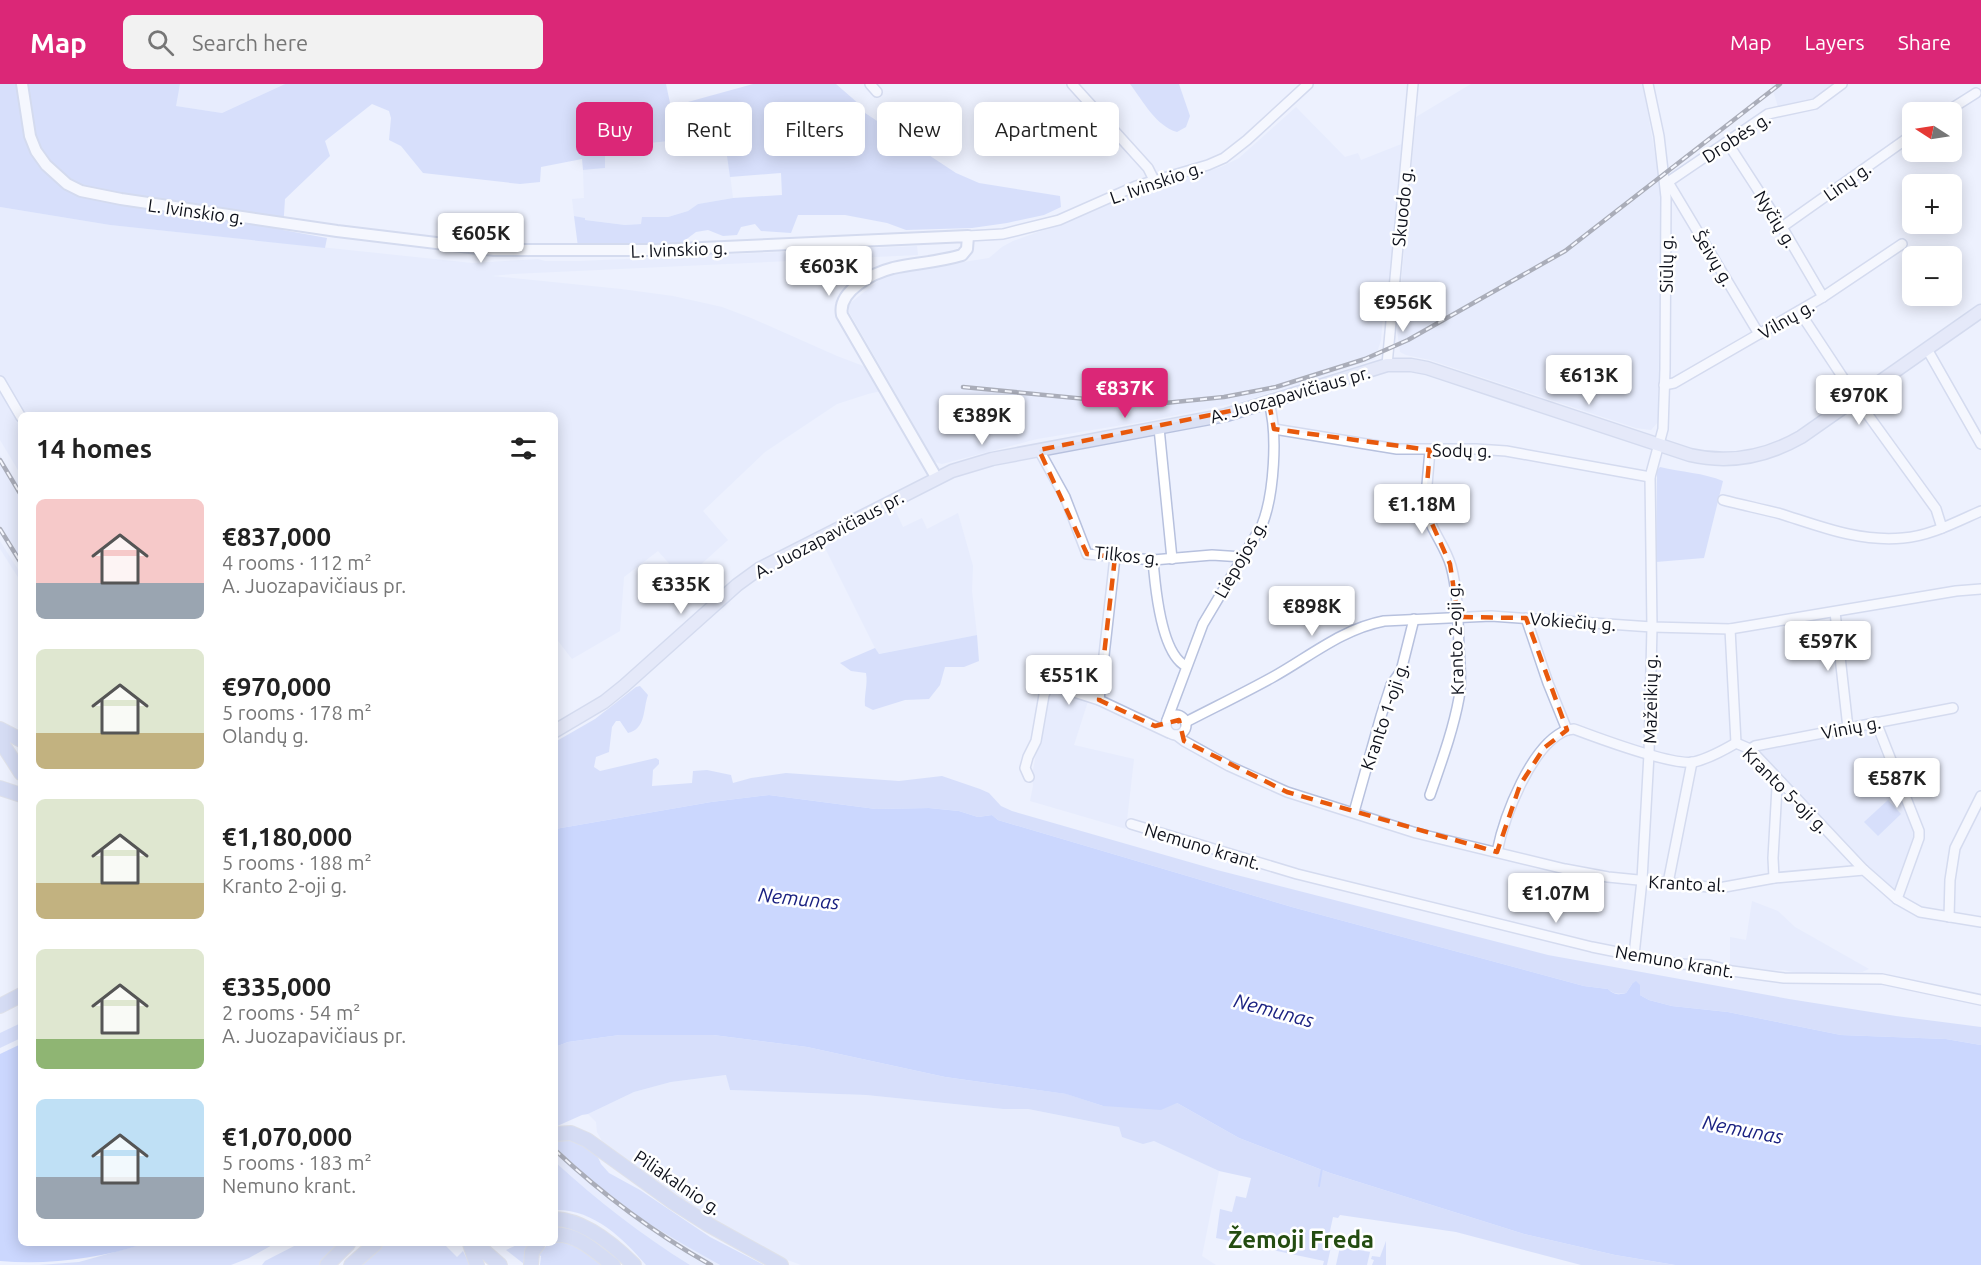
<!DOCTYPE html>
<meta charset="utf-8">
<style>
body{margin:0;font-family:Ubuntu,sans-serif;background:#f2f2f2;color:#222;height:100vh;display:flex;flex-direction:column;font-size:22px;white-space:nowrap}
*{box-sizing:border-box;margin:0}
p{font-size:20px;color:#767676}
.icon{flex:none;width:33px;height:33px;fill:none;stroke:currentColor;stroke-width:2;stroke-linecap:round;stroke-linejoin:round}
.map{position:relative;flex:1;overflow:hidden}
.panel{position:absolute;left:18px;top:328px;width:540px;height:834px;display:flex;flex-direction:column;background:#fff;border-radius:9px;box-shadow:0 3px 15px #0003}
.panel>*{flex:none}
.hud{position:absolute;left:576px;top:18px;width:570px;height:54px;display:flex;gap:12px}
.needle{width:39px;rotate:282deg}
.buttons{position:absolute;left:1902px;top:18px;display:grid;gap:12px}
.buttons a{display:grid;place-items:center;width:60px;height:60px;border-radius:9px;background:#fff;box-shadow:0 3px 15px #0003;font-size:30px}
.price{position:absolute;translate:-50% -51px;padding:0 14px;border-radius:6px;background:#fff;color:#222;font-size:20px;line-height:39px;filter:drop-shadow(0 2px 3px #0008)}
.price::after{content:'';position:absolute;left:50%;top:36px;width:18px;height:14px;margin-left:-9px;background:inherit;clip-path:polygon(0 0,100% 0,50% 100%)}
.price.selected{background:#db2777;color:#fff}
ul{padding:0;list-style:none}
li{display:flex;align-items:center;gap:18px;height:150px;padding:0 18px}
li span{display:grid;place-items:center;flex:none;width:168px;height:120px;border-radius:9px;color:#555}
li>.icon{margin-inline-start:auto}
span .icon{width:72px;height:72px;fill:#fffc;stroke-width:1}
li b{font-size:26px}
h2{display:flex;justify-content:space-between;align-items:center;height:72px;padding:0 18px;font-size:26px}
.chip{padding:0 21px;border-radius:9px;background:#fff;box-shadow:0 3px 15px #0003;font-size:21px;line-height:54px}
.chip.selected{background:#db2777;color:#fff}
header{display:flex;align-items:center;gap:36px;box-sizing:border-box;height:84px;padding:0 30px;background:#db2777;color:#fff}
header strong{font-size:28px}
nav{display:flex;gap:33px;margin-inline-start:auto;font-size:21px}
.search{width:420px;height:54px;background:#f2f2f2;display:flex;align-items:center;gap:15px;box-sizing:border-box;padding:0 21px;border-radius:9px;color:#767676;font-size:22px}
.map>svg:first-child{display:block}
.built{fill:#dfe7fd}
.green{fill:#bccbf9}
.water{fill:#a3b9fe}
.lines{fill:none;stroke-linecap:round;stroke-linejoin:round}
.stream{stroke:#a3b9fe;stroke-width:2}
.minor-casing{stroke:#b7c1de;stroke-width:12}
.tertiary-casing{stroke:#b7c1de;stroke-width:14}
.secondary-casing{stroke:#b7c1de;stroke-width:15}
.primary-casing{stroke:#cfcfd1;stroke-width:16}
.minor{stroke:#fff;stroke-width:9}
.tertiary{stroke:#fff;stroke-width:10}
.secondary{stroke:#dbe1f4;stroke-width:12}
.primary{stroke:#b8c4e9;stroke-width:14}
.rail-casing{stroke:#595c67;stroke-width:4.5}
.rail{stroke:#fff;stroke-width:2;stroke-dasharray:7;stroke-linecap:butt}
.marked{fill:none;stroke:#e8590c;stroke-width:4.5;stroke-dasharray:12 8;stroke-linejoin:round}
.labels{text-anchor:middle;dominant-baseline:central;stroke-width:5;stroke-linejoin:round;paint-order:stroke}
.street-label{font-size:18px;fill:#0e111b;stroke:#fff}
.water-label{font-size:20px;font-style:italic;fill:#1a2181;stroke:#fff}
.district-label{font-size:24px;font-weight:bold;fill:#244d11;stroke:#fff}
</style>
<header>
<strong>Map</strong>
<div class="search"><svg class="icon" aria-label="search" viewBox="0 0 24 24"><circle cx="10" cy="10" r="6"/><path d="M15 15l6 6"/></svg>Search here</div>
<nav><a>Map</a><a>Layers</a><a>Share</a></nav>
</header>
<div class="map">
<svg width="1981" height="1181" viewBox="0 0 1981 1181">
<rect width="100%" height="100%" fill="#edf1fe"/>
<g class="built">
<path d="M180,0H285L222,29L175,22Z"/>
<path d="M1471,0H1643L1660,100L1661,135L1658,338L1651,346L1636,344L1430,276L1406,271L1400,268L1397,246L1416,33Z"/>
<path d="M1771,0H1842L1810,20L1778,23Z"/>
<path d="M1296,23L1345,73L1358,69L1361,76L1404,59L1389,200L1385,206L1381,256L1375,275L1240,318L1147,337L1037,355L942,380L935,378L849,228V220L887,190L989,174L1002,163L1013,157L1071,136L1123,114L1221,83L1239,74Z"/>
<path d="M725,51L733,114L698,120L688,127L668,133H642V140L625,141L585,136L584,134L574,132L572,115L584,114L583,86L605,84V64Z"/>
<path d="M0,123L110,141L472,179L538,175L545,177H580L917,162L918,171L512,190L492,192L621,205L673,212L722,223L751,234L837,272L866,283L881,307L868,310L837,320L765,368L703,427L728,456L687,493L684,491L681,493L658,467L624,493L620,547L572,575L555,553V332H21V391L0,356Z"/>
<path d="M0,371L21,405V483L0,450Z"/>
<path d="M894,424L903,443L922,434L927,445L958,429L973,482L972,507L977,551L878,570L823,460Z"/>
<path d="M0,457L21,490V498L0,465Z"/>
<path d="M1050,605L1088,617L1074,661L1134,675L1126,745L1030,717L1033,702L1032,692L1046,612Z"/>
<path d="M1871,644L1913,745L1914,751L1895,806L1872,786L1758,666Z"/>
<path d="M1752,817L1778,827L1795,843L1869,885L1862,888L1803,890L1783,886L1760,887L1730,881V853L1746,856Z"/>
<path d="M727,991L730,1006L866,1011L1003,1025H1028L1119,1043L1122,1053L1154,1056L1219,1087L1202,1172L1216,1181H801L782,1174L732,1146L670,1108L602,1057L597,1048L596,1038L588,1030L634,1008L671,998Z"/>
<path d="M555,1063L590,1095L646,1138L720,1181H690L635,1146L606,1123L555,1078Z"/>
</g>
<g class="green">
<path d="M0,0H180L176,22L222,29L285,0H666L670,19L677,21L753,0H836L859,20L862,27L956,89L979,99L1060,112L1061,123L1044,131L1007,139L972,144L906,146L887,139L845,131H798L791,149L761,147L755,140L741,143L737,151L723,152L708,146L696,148L680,160L578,163L574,132L585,134V136L625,141L641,140L642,133H668L688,127L698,120L733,114L782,111L781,89L730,93L724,51L605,64V84L583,86L582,75L541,83L540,98L520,100L423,89L401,62L389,56L391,34L389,27L372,20L325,57L330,72L285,115L283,146L327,154L325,164L110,141L0,123Z"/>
<path d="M1130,0H1179L1190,32L1186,43L1177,48C1156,42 1143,17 1130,0Z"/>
<path d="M1660,383C1681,388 1704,389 1723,397L1704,474L1656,478L1657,386Z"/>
<path d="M977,551L979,577L964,583H945L940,601L929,615L905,616L873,626L865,622C864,610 868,601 866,589L851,587L840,579L875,564L879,570Z"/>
<path d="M640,602L648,611C643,625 646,645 628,649L620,637H616L612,643L609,668L596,673L594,683L600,687L656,674L659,676V680L653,686L652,702L692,699L693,687L707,686L731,691L733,699L751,694L786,689L899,697L942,692L980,705L989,709L1001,722L1012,727L1217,786L1548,871L1789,915L1896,932L1981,943V961L1946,955L1841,951L1728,928L1672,922L1649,916L1640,911L1634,900H1632L1626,909C1619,910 1614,911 1608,905L1584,902L1292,823L998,736L992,731L978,733L959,727L929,724L876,725L769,711L711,718L555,745V658L595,635L636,603Z"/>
<path d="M1888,716L1901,730L1878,752L1864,738Z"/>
<path d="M21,939V954L0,964V949Z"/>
<path d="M620,951H713L807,963L945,993L1067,1010L1103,1022L1177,1019L1239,1054L1330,1089L1524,1150L1615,1171L1675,1181H1581L1456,1148L1340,1131L1338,1134L1333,1133L1327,1161L1331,1163L1327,1181H1323L1324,1177L1216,1154L1220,1125L1232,1128L1236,1112L1246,1114L1251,1094L1219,1087L1154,1057L1143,1060L1122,1053L1119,1043L1028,1025H1003L866,1011L730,1006L726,991L671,998L634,1008L588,1030L582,1031L555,1043V963L568,958Z"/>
<path d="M571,1054L596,1069L601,1080L609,1089L640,1106L710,1153L764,1181H720L688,1163L646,1138L590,1095L555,1063V1056Z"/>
<path d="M555,1078C597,1116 641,1151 690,1181H646C623,1154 593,1125 555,1126Z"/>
<path d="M555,1156L571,1158L604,1181H540L541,1172L538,1171L548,1160H555Z"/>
<path d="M1386,1157V1181H1372L1374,1176L1371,1175L1372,1172L1380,1173Z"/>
<path d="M143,1160H274L249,1174L231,1181H39L79,1178Z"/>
<path d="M298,1160H340L319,1181H262L265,1177Z"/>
<path d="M385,1160H444L457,1173L463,1167L470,1181H362L371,1171Z"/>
<path d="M519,1160H530L524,1180L506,1166Z"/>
<path d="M1340,1163L1370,1168L1367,1181H1336Z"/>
</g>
<g class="water">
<path d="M769,711L876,725L929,724L959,727L978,733L992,731L998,736L1292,823L1584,902L1608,905C1614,911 1619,911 1626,909L1632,900L1636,897L1640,901V911L1649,916L1672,922L1728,928L1841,951L1946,955L1981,961V1181H1675L1615,1171L1524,1150L1330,1089L1239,1054L1177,1019L1161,1026L1103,1022L1066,1010L945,993L807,963L713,951H620L568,958L555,963V745L711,718Z"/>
<path d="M21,960V1160H143C98,1175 48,1181 0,1177V970Z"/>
</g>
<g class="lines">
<path class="stream" d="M1319,1102L1322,1084"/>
<defs>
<g id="minor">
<path d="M870,0L877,8"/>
<path d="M1072,0L1148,84L1154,96"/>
<path d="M1946,28L1976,9"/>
<path d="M1727,58L1782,143L1823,213"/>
<path d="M1665,98H1668L1768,30L1815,20L1842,0"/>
<path d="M1668,98L1759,250"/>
<path d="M1782,143L1912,51"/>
<path d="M968,152L1003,150L1059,136L1136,102L1208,81L1224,74L1247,56L1308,0"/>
<path d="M1799,227L1863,324L1936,425L1942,444"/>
<path d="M1927,265L1981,360"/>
<path d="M1387,281L1413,0"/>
<path d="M0,297L21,333"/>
<path d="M1664,301L1674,299L1823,213L1902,160"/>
<path d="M1159,344L1172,475"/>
<path d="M1274,345L1397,365H1476L1506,367L1650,393"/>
<path d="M1039,366L1065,413L1087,470L1153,476L1212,471L1243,473"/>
<path d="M1430,366L1425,424C1430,445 1445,461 1451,482C1458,508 1458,537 1459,564C1460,581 1462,598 1459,614C1453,647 1441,679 1430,711"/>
<path d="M1723,416C1742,421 1762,425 1781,430C1822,443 1859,458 1903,454C1930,452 1956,438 1981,427"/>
<path d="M1153,476C1155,502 1161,570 1186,582"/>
<path d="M1835,528L1848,644"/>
<path d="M1526,534L1548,599L1567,646"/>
<path d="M1730,545L1736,659L1750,665L1864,786"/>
<path d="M1099,616L1115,473"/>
<circle cx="1176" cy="641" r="10"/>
<path d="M1167,636L1203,540L1262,441C1274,411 1278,350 1269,319"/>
<path d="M1186,638C1215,623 1244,609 1273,593C1309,573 1342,545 1384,537L1491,532L1652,543L1730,545L1956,507L1981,505"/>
<path d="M1876,638L1919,747V754L1897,815"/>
<path d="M1567,646L1574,645C1598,654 1672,682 1694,678C1707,675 1724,666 1736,659"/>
<path d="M1176,651L1184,657L1229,682L1287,708L1416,749L1565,785L1608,793L1719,804L1774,794L1864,786L1897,815L1920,828L1981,838"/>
<path d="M1750,665L1755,662L1953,624"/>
<path d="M1029,693L1025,684L1028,673L1036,657L1044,611L1049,600L1099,616L1169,649"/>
<path d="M1354,728L1381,632L1391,601L1401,587L1414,535"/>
<path d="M1131,740L1297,790L1592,863L1677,880L1709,881L1732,887L1784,894L1882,895L1981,916"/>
<path d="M1497,768C1504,733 1531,660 1567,646"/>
<path d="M1774,794L1773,774L1777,703L1781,698"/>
<path d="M1668,799L1692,678"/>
<path d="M1949,833L1950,796L1955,764L1981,712"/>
<path d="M1634,871L1642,796L1649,670L1652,543L1650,393L1663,345L1665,285L1666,113L1659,52L1648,0"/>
</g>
<path id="tertiary" d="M22,0L30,52L36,67L46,81L67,100L81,107L121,115L337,147L494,166H656L968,152L967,165L962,171C939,178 916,179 893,184C873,189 837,207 842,231L936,393"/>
<path id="secondary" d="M555,647L604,618L624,602L737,501L759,485L952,387L992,375L1226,331L1387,281H1411L1427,284L1690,371C1729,380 1766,373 1801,353L1981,227"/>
<g id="primary">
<path d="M0,645L21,656"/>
<path d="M0,656L21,689"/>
<path d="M0,704L21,711"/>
<path d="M0,922L21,911"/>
<path d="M555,1050L571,1049L587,1056L673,1118L709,1141L781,1181"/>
<path d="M555,1135C584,1136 614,1161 634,1181"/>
<path d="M555,1151C577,1149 597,1169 613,1181"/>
<path d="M470,1160L477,1181"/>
<path d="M476,1160L500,1181"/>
<path d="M327,1181L348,1160"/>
<path d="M351,1181L375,1160"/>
<path d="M531,1181L532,1168L538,1160"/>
</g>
</defs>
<use href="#minor" class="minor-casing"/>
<use href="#tertiary" class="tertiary-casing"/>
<use href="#secondary" class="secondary-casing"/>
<use href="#primary" class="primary-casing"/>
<use href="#minor" class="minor"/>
<use href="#tertiary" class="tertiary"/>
<use href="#secondary" class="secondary"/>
<use href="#primary" class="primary"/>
<defs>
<g id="rail">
<path d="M963,303L1117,318L1165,319L1224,313L1276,303L1365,275L1408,256L1565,167L1780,0"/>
<path d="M0,376L21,411"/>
<path d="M0,445L21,479"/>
<path d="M555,1066C603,1111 654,1149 711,1181"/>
</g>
</defs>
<use href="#rail" class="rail-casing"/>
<use href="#rail" class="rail"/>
</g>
<path d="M0 0H1981V1181H0ZM1269,319L1274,345L1430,366L1425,424L1450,480L1458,533L1526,534L1567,646L1544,664L1520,701L1497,768L1287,708L1184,657L1179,636L1155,642L1099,616L1115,473L1087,470L1039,366Z" fill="#edf1fe" fill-opacity=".55" fill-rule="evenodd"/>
<path class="marked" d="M1269,319L1274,345L1430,366L1425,424L1450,480L1458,533L1526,534L1567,646L1544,664L1520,701L1497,768L1287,708L1184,657L1179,636L1155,642L1099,616L1115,473L1087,470L1039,366Z"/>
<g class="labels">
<g class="street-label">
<text transform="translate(1736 53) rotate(-33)">Drobės g.</text>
<text transform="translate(1847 97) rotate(-35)">Linų g.</text>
<text transform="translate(1156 98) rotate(-19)">L. Ivinskio g.</text>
<text transform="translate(1402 123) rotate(-84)">Skuodo g.</text>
<text transform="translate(196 127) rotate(8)">L. Ivinskio g.</text>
<text transform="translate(1776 135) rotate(58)">Nyčių g.</text>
<text transform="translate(679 165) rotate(-2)">L. Ivinskio g.</text>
<text transform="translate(1714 174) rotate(59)">Šeivų g.</text>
<text transform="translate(1666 180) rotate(-89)">Siūlų g.</text>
<text transform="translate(1786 235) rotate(-30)">Vilnų g.</text>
<text transform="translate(1290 310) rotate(-16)">A. Juozapavičiaus pr.</text>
<text transform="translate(1462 366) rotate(1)">Sodų g.</text>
<text transform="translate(829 450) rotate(-28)">A. Juozapavičiaus pr.</text>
<text transform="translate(1127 471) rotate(6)">Tilkos g.</text>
<text transform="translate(1240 475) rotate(-60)">Liepojos g.</text>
<text transform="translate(1573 537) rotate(4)">Vokiečių g.</text>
<text transform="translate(1455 555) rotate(-92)">Kranto 2-oji g.</text>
<text transform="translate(1650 615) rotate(-89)">Mažeikių g.</text>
<text transform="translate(1384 632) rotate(-71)">Kranto 1-oji g.</text>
<text transform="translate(1851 643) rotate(-11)">Vinių g.</text>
<text transform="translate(1786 706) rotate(45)">Kranto 5-oji g.</text>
<text transform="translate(1203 762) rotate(17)">Nemuno krant.</text>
<text transform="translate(1687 799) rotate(3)">Kranto al.</text>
<text transform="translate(1675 877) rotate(10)">Nemuno krant.</text>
<text transform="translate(678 1098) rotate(34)">Piliakalnio g.</text>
</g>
<g class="water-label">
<text transform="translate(799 814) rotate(6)">Nemunas</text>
<text transform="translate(1274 926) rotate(15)">Nemunas</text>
<text transform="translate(1743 1045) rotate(11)">Nemunas</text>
</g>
<g class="district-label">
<text x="1301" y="1155">Žemoji Freda</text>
</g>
</g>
</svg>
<div class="buttons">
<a><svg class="needle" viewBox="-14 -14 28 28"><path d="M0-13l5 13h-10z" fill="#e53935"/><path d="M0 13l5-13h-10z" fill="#767676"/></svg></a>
<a>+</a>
<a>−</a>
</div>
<b class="price" style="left:481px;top:180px">€605K</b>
<b class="price" style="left:829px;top:213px">€603K</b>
<b class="price" style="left:1403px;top:249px">€956K</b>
<b class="price" style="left:1589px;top:322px">€613K</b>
<b class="price selected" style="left:1125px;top:335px">€837K</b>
<b class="price" style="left:1859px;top:342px">€970K</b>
<b class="price" style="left:982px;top:362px">€389K</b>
<b class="price" style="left:1422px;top:451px">€1.18M</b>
<b class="price" style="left:681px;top:531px">€335K</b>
<b class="price" style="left:1312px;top:553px">€898K</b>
<b class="price" style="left:1828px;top:588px">€597K</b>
<b class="price" style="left:1069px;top:622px">€551K</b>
<b class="price" style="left:1897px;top:725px">€587K</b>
<b class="price" style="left:1556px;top:840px">€1.07M</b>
<div class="hud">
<a class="chip selected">Buy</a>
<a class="chip">Rent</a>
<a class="chip">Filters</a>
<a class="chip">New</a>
<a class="chip">Apartment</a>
</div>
<section class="panel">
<h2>14 homes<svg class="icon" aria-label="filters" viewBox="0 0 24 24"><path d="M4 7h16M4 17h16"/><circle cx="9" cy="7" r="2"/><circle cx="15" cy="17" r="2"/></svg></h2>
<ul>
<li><span style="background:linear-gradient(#f6c9c9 70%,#9aa5b1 0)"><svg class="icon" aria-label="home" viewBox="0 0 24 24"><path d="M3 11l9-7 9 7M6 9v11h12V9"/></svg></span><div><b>€837,000</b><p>4 rooms · 112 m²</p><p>A. Juozapavičiaus pr.</p></div></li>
<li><span style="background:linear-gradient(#dfe7d0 70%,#c2b280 0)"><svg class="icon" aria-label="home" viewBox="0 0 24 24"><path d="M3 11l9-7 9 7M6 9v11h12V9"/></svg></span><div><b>€970,000</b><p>5 rooms · 178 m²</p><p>Olandų g.</p></div></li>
<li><span style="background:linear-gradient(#dfe7d0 70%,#c2b280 0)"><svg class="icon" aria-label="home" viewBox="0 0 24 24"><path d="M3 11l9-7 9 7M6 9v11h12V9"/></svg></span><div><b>€1,180,000</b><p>5 rooms · 188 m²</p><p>Kranto 2-oji g.</p></div></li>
<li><span style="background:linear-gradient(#dfe7d0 75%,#8fb573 0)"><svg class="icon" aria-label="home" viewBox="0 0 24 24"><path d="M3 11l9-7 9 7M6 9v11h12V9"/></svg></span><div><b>€335,000</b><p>2 rooms · 54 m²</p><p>A. Juozapavičiaus pr.</p></div></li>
<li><span style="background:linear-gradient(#bfe0f5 65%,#9aa5b1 0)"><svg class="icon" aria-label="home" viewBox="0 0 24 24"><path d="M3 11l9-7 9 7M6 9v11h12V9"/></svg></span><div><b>€1,070,000</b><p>5 rooms · 183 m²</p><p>Nemuno krant.</p></div></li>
</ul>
</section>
</div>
